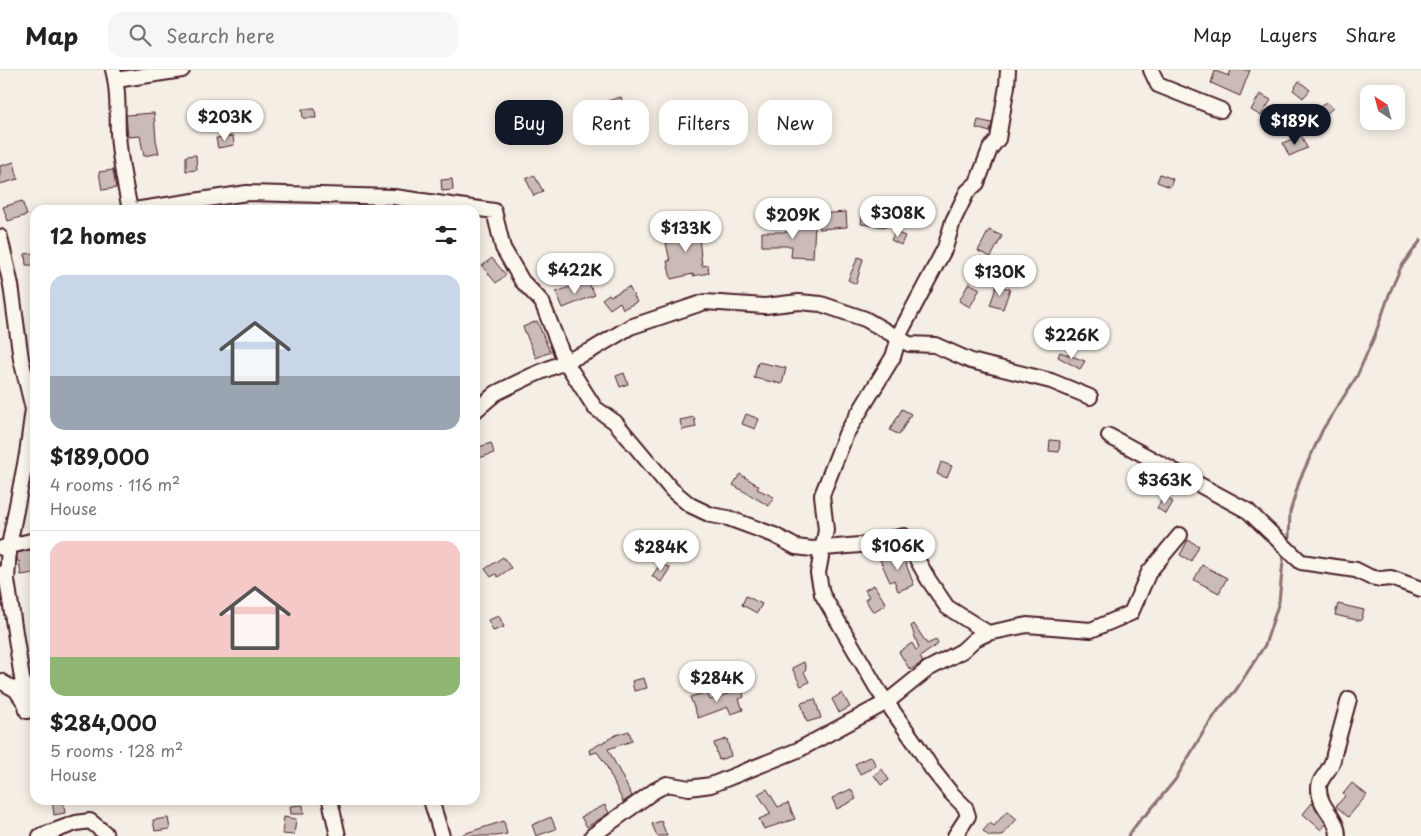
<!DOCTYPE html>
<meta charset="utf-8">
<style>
body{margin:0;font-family:"Playpen Sans",sans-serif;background:#f6f6f6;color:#222;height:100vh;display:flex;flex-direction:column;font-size:19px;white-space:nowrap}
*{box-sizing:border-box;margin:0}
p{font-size:16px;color:#767676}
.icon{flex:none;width:28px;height:28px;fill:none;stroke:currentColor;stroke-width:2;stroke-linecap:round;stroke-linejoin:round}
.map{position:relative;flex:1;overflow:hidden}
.sheet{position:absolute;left:30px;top:135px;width:450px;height:600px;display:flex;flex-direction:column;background:#fff;border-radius:15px;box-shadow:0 2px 12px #0003}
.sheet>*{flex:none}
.guide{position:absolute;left:495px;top:30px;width:475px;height:45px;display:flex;gap:10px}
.needle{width:32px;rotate:324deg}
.controls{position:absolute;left:1360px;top:15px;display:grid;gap:10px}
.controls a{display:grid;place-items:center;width:45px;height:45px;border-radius:10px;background:#fff;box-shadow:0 2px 12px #0003;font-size:25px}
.price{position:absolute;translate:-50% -42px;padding:0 11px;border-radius:18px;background:#fff;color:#222;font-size:16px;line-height:32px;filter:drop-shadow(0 1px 2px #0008)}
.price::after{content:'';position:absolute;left:50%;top:30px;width:15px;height:11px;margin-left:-8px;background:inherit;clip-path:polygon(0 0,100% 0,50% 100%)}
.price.current{background:#111827;color:#fff}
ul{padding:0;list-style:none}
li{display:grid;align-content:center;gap:10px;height:265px;padding:0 20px}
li+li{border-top:1px solid #e0e0e0}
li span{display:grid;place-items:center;height:155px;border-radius:15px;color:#555}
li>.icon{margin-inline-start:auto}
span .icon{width:90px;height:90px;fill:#fffc;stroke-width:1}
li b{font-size:21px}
h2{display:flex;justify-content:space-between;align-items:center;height:60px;padding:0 20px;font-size:21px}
.chip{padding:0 18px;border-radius:15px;background:#fff;box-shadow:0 2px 12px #0003;font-size:18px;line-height:45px}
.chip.current{background:#111827;color:#fff}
header{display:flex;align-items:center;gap:30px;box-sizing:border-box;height:70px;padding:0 25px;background:#fff;border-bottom:1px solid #e0e0e0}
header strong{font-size:24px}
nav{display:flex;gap:28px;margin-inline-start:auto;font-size:18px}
.search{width:350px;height:45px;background:#f6f6f6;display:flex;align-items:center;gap:12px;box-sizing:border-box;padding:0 18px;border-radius:15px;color:#767676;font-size:19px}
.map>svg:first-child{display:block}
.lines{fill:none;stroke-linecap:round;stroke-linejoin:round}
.stream{stroke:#8d7174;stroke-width:3}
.building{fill:#cabbb6;stroke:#4a1f2b}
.minor-casing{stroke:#4a1f2b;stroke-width:18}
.minor{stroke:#fbf7ec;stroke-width:14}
</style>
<header>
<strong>Map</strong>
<div class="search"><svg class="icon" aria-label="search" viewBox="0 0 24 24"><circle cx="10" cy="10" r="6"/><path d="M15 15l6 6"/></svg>Search here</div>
<nav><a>Map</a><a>Layers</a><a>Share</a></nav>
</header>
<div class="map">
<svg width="1421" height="766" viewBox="0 0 1421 766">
<rect width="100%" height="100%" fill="#f4eee4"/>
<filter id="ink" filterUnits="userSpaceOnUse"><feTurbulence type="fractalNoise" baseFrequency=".02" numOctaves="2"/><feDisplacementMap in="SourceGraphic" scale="10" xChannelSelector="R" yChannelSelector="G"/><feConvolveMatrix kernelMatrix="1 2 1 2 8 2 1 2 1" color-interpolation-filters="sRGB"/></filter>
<g filter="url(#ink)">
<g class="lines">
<g class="stream">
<path d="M1287,472L1289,468L1290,442L1300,409L1323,359L1357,306L1375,265L1390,222L1401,197L1421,170"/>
<path d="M1128,766L1142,747L1147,744L1175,710L1204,661L1219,639L1236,620L1265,575L1279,532L1284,481"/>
</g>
</g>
<g class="building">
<path d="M1231,0H1250L1240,26L1211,13L1215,1L1229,6Z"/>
<path d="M1299,11L1310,20L1303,28L1293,20Z"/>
<path d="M1260,24L1271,30L1261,46L1251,40Z"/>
<path d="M621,27L630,55L618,58L615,48H612L607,31Z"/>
<path d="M1326,32L1333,38L1326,44L1319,38Z"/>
<path d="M302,39H315L316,48H303Z"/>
<path d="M154,43L156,70L159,83L144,86L140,66L128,67L126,45Z"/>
<path d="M978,50L992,53L990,62L976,58Z"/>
<path d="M1301,65L1307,78L1289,86L1283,73Z"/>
<path d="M233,66L234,75L218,78L216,68Z"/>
<path d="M196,85L197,100L186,101V86Z"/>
<path d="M14,92L18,109L0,114V96Z"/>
<path d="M113,100L116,118L102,120L99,102Z"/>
<path d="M1160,104L1173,109L1170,117L1157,112Z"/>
<path d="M534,105L543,121L534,126L526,109Z"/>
<path d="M452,109L453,120L442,121L441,110Z"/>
<path d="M22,131L27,145L8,151L3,137Z"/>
<path d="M863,139L889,142L887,157L861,154Z"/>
<path d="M846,142L847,157L819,159L818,144Z"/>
<path d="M691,144L696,169L699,168L702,196L708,195L709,203L693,206V204L671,209L667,191H670L666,173L686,168L681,146Z"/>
<path d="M792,155H815L813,188L791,187L792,176H762V162H792Z"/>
<path d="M989,160L1002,166L991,187L978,181Z"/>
<path d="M895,162L905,166L901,175L891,170Z"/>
<path d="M35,183V195H26L25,184Z"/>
<path d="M858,187L863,189L856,214L848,210Z"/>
<path d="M492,188L506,205L496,213L482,196Z"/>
<path d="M588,212L595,225L563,238L556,222L575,215L576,219Z"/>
<path d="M969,213L980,219L970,237L959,231Z"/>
<path d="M997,215L1010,219L1003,239L990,235Z"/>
<path d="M629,217L637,232L623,239L620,232L610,239L602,229L609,224L611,226Z"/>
<path d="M537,251L550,282L536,288L523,257Z"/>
<path d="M1060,282L1085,291L1080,299L1058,287Z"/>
<path d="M758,292L786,298L782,314L754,308Z"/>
<path d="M624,303L628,314L620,317L616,306Z"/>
<path d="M902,339L911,344L899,365L890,360Z"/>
<path d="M746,344L759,349L755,359L742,354Z"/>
<path d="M694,347L696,357L682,360L680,350Z"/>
<path d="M1050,370L1060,371L1059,382L1049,381Z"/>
<path d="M491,373L494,383L479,388L476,378Z"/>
<path d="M941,392L952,396L947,408L937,404Z"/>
<path d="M1140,399L1153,407L1146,418L1133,409Z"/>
<path d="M740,404L759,416L757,419L774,427L769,436L733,415Z"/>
<path d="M1164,426L1173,432L1166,444L1157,438Z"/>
<path d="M681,464L695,471L689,482L675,475Z"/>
<path d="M1188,470L1199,476L1191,491L1180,485Z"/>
<path d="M33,479L35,490H32L34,503L21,505L19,491H17V483Z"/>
<path d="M901,481L914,515L898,521L894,510L890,512L880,490Z"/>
<path d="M503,487L511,498L498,507L496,504L491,507L485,499Z"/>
<path d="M661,493L670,498L661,512L652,506Z"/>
<path d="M1202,495L1227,508L1219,523L1194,510Z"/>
<path d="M874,515L886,534L873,542L865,529L869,527L865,520Z"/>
<path d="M746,526L762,534L757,543L742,535Z"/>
<path d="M1338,534L1364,540L1361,551L1335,545Z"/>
<path d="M499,546L504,557L493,561L488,550Z"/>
<path d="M914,554L927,574L936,570L938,574L920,587L923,592L910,600L899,582L912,573L916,580L919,578L911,556Z"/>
<path d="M804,592L806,600L804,602L809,612L801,616L792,598Z"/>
<path d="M644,608L647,618L634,621L632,611Z"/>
<path d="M742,619L744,627L739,629L743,640L731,644L728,637L698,648L690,627L707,622L710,630Z"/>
<path d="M842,623L850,637L839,643L832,629Z"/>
<path d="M815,629L821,648L807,652L801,633Z"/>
<path d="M629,661L632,671L608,679L632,726L623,732L605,693L597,682L590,684L589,680L616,665Z"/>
<path d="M727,669L731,686L719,690L714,673Z"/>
<path d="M871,686L876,696L860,704L855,694Z"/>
<path d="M882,699L889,710L881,715L874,705Z"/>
<path d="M1352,713L1367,725L1348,747L1336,736L1345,726L1343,724Z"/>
<path d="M767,719L778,737L788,733L795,749L764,759L759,749L771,744L758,724Z"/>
<path d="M851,719L856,729L837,739L832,728Z"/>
<path d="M52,730H63L65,743L54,745Z"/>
<path d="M1312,733L1326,754L1321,760L1303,744Z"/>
<path d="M303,735L304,744H291L290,736Z"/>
<path d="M605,735L609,743L587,757L581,747Z"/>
<path d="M1007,741L1017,749L1002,766H989L983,761L990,753L994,756Z"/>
<path d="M284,747L296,749L294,765L282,764Z"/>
<path d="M551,747L556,759L536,766L532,755Z"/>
<path d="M168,748L170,759L155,761L153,750Z"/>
<path d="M504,751L507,764L496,766H463V764Z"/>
<path d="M661,751L667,766H657L652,754Z"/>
</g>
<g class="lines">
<defs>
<g id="minor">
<path d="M113,0C119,20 117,42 118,62C119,89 125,114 130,140"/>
<path d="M1151,0L1158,15L1221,40"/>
<path d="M116,10L182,0"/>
<path d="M134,140L247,123L394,127L494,141L503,178L522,211L542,232L565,291L595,338L615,352L672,420L690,435L711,445L728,448L774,465L796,477L812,479L860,475L904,466L928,509L947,537L988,563L1027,555L1091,560L1131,543L1149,502L1180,465"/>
<path d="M0,167L11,215L21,289L33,339L27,384L9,476L7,510"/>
<path d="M475,341L496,323L531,306L590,281L630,257L705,232L765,236L799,232L821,234L865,249L909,274L935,275L971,291L1051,311L1090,327"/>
<path d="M1109,366L1248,441L1301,492L1356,500L1370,507L1380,509L1391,508L1421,519"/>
<path d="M2,478L35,470"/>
<path d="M4,502L7,510L27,641"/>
<path d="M0,611L16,620L25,633"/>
<path d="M330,730L338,766"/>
<path d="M431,730L442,766"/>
<path d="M40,766L76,753L90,751L105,763L106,766"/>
<path d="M592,766L654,721L667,714L689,718L711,715L798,680L887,632L928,599L962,581L975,569L988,563"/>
<path d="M955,766L968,746L965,737L951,723L932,699L918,677L878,620L822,524L818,503L826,460L822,425L846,364L893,287L901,261L945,178L953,151L967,122L977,113L990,79L998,69L1007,16L1008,0"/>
<path d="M1338,766C1338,747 1319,738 1319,719C1318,707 1333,701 1334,684L1349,629"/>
</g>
</defs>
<use href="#minor" class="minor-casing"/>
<use href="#minor" class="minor"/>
</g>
</g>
</svg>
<div class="controls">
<a><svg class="needle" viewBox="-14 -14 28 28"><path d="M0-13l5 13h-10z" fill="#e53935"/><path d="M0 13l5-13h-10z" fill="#767676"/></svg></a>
</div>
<b class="price" style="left:225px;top:72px">$203K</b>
<b class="price current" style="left:1295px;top:76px">$189K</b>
<b class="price" style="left:898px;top:168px">$308K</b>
<b class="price" style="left:793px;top:170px">$209K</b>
<b class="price" style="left:686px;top:183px">$133K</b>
<b class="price" style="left:575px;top:225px">$422K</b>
<b class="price" style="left:1000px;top:227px">$130K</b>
<b class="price" style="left:1072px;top:290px">$226K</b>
<b class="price" style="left:1165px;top:435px">$363K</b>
<b class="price" style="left:898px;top:501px">$106K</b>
<b class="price" style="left:661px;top:502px">$284K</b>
<b class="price" style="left:717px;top:633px">$284K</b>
<div class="guide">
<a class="chip current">Buy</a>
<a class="chip">Rent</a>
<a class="chip">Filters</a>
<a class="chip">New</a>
</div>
<section class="sheet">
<h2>12 homes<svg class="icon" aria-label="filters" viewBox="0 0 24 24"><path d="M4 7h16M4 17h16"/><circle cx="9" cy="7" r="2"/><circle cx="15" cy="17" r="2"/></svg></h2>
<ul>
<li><span style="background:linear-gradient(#c9d6e8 65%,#9aa5b1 0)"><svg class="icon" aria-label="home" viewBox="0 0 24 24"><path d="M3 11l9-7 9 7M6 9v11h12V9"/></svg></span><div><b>$189,000</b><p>4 rooms · 116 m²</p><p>House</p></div></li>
<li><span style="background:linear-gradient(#f6c9c9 75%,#8fb573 0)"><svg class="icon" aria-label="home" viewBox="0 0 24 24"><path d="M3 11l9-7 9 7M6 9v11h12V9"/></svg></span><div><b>$284,000</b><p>5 rooms · 128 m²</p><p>House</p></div></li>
</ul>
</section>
</div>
